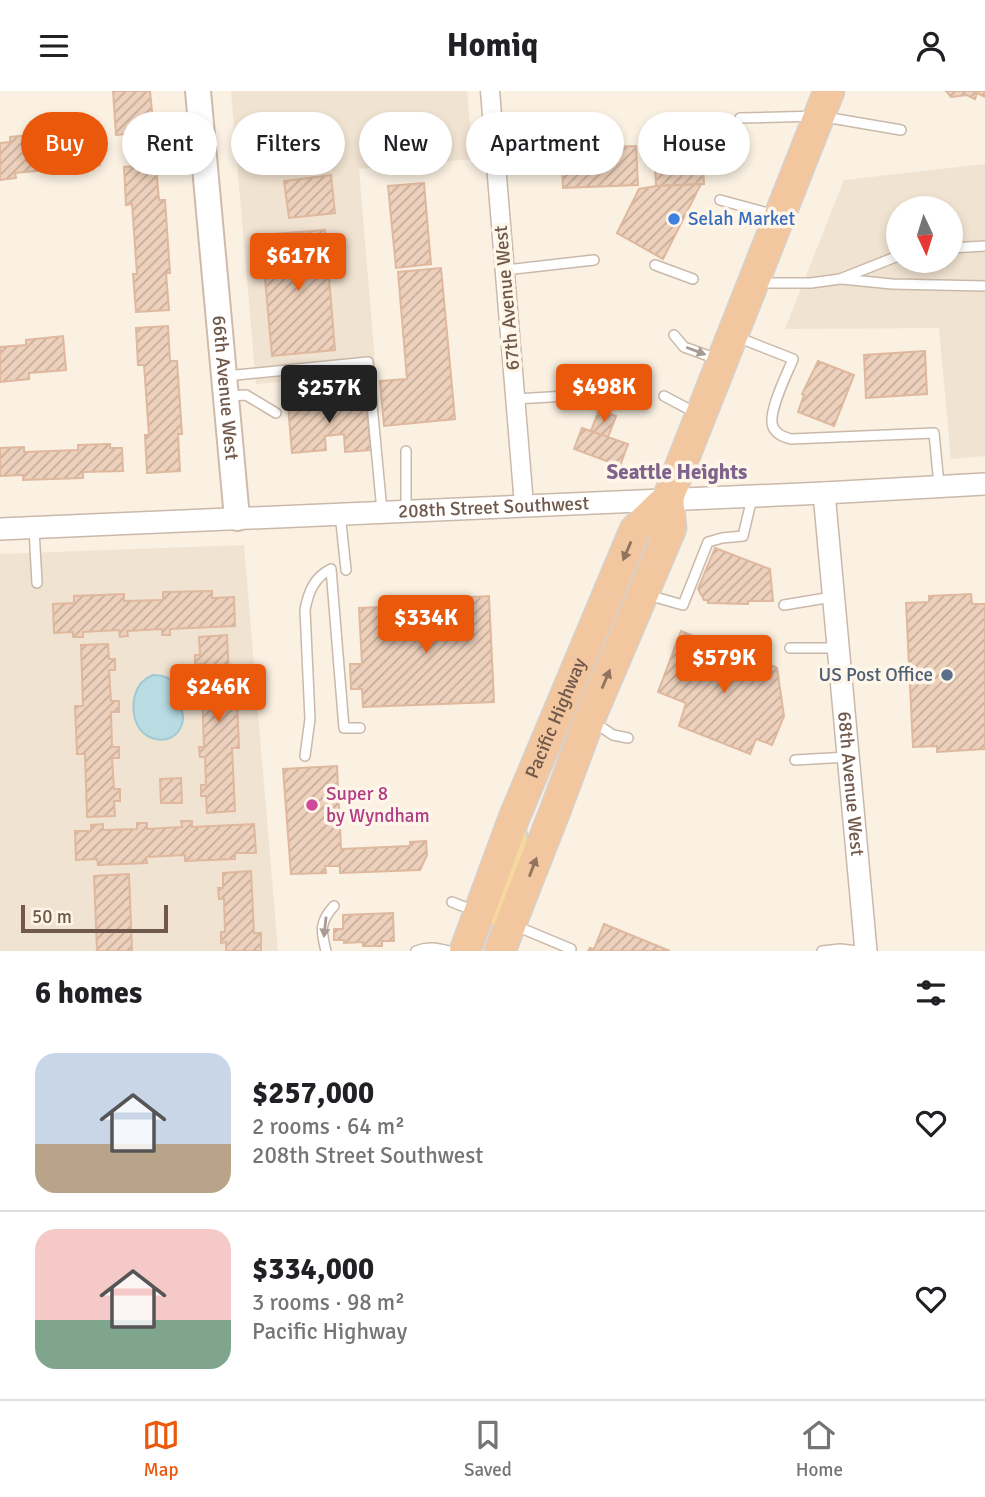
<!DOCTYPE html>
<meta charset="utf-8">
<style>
body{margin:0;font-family:Signika,sans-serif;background:#f2f2f2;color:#202124;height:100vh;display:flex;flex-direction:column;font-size:26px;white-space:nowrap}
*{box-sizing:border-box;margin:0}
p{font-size:23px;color:#757577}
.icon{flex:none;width:38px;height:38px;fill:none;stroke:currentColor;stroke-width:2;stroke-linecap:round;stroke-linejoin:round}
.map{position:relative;height:860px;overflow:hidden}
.drawer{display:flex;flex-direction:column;background:#fff;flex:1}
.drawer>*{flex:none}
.banner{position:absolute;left:21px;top:21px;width:943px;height:63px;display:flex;gap:14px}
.needle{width:46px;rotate:176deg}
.controls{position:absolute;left:886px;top:105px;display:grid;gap:14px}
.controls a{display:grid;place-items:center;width:77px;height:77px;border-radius:50%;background:#fff;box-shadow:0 4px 10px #0003;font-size:35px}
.scale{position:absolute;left:21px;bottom:18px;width:147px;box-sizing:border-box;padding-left:7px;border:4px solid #70594b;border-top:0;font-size:19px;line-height:24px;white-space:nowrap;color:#70594b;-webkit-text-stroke:5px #fef6e8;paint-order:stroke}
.price{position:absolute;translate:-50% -60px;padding:0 16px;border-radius:7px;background:#ea580c;color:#fff;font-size:23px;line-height:46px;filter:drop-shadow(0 2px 4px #0008)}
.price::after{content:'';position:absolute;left:50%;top:42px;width:21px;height:16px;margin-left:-10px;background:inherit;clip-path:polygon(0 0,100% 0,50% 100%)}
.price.on{background:#222;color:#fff}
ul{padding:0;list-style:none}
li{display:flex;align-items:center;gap:21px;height:175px;padding:0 35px}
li+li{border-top:2px solid #e0e0e0}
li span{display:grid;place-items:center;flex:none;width:196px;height:140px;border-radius:21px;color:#555}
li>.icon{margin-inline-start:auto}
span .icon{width:84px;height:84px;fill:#fffc;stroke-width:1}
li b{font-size:30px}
h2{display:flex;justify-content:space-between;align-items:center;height:84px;padding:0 35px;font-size:30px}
.pill{padding:0 24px;border-radius:32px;background:#fff;box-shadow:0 4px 10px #0003;font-size:24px;line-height:63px}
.pill.on{background:#ea580c;color:#fff}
header{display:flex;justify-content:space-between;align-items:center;height:91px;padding:0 35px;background:#fff;font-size:32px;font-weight:700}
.tab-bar{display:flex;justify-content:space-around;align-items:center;height:98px;border-top:2px solid #e0e0e0;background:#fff;font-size:19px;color:#757577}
.tab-bar a{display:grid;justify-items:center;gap:4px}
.tab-bar .on{color:#ea580c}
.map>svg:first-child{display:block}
.residential{fill:#f1e3d1;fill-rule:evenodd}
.water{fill:#b9dbe2;stroke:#a0cad3;stroke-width:2}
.building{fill:url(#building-hatch);stroke:#dfb89e;stroke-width:2}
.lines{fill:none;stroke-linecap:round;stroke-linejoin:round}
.service-casing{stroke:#cab9aa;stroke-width:12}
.minor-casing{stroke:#cab9aa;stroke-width:21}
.tertiary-casing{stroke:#cab9aa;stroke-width:24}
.secondary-casing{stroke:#cfbbaa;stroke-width:28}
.primary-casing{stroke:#d7d1cd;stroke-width:32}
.trunk-casing{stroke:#d7d1cd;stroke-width:33}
.service{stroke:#fff;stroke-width:9}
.minor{stroke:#fff;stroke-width:18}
.tertiary{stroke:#fff;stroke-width:21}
.secondary{stroke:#fff;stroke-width:24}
.primary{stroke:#f5d79f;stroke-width:28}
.trunk{stroke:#f2c69e;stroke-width:30}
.oneway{fill:#a99b93}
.oneway2{fill:#907460}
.shop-dot{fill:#3f7fe0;stroke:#fef6e8;stroke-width:2.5}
.service-dot{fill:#5c6f8a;stroke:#fef6e8;stroke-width:2.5}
.hotel-dot{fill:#d1479c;stroke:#fef6e8;stroke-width:2.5}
.labels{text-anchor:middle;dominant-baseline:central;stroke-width:7;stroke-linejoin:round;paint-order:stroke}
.shop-label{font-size:19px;fill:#366cbe;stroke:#fef6e8;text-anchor:start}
.street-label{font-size:19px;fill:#70594b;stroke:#fef6e8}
.service-label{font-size:19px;fill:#4e5e75;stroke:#fef6e8;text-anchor:end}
.hotel-label{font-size:19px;fill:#b23c85;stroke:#fef6e8;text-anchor:start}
.neighbourhood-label{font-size:21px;font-weight:bold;fill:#7f638c;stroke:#fef6e8}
</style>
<header><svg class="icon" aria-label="menu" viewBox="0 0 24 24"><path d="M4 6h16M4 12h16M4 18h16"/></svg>Homiq<svg class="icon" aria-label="person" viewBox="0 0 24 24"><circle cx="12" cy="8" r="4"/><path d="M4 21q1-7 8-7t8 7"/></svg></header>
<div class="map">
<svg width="985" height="860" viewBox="0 0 985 860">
<defs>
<pattern id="building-hatch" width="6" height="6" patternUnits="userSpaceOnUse" patternTransform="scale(1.75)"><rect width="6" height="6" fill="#eed1bc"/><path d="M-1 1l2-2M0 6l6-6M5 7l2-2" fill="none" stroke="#c5ad9b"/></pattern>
</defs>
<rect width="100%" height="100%" fill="#faf1e2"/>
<g class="residential">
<path d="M231,0H467L473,68L359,78L376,283L256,293Z"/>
<path d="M985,73V365L951,368L939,237L785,238L844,89ZM898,117H950V170H898Z"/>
<path d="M244,454L278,860H0V463Z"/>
</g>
<path class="water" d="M153,584C162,584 172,587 176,596C177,600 175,604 176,607C177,615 184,617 183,628C180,655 145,655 136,631C130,613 134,591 153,584Z"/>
<g class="building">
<path d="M113,0H150L154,40L116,44Z"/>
<path d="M946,0H985V6L977,2L975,8L967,4L951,6Z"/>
<path d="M97,38L100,74L15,82L16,87L0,89V52L10,51V46Z"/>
<path d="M701,38L704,93L656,95L653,40Z"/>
<path d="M636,55L638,94L563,97L561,58Z"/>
<path d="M156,74L159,109H165L170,182H166L169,219L136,221L133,183H137L132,113L126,114L124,76Z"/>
<path d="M331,84L335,122L289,127L284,90Z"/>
<path d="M424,92L431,173L396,177L388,95Z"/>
<path d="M701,93L663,168L617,142L639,98L656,95Z"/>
<path d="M325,139L335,259L272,265L261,144Z"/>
<path d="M441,177L455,328L384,335L380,290L407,288L398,181Z"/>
<path d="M168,235L170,270H177L182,343H178L180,380L147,382L145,344H149L144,274H138L136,237Z"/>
<path d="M63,245L66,279L29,282V288L0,291V256L26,254V249Z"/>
<path d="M925,260L927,303L866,307L864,264Z"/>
<path d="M818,270L854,284L834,335L798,321L804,304L802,303Z"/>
<path d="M366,308L371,359L345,361L344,343L325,345L326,359L292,362L288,314Z"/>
<path d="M599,319L616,325L608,346L591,340Z"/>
<path d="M582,337L628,353L620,375L574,358Z"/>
<path d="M110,353V357H122L123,380L83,381V387L23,389V384L0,385V357L24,356V361L78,359V354Z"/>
<path d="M715,457L770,478L773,510H748V513L708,512L707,509H704L698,498Z"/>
<path d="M212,500V507L234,506L235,535L170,538V544H162V538L127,540L128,545L120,546L119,539L83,541V546H73V541L54,542L53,513L74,512V505L124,503V510L163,509V501Z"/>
<path d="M971,503L972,513H985V658L937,661V655L913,656L906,512L929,511V505Z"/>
<path d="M489,505L494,611L363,616L362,598H351L350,573H362L359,517L455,513V507Z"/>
<path d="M681,540L726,559L724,571L741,578L744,569H760L777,577L784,625L772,654L756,648L750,663L679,635L686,612L658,601Z"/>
<path d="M227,544L230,608H237L239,657H232L235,720L207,722L206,705H201V694H206L205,666H200L199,656H204L201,573L195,574V564H200L199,546Z"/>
<path d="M108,553L109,568H115V579H109L111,610H119V621H111L112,656H119V667H112L114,698H120V710H114L115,725L87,726L85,663H77L75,615H83L81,554Z"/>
<path d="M337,675L341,758L410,755V751L426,750L427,764L420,779L340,782V775H325L326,782L291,783L283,678Z"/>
<path d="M181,687L182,712H161L160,688Z"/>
<path d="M181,730H192V736L254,733L256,762H235V768L185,770V764L146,766L147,772L98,774L97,768L76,769L75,740H91V734L103,733V739L137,738V732H147V738L182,736Z"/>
<path d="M251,780L254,842H261V860H226V851L221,852V841H225L224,808H219L218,797H223V782Z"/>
<path d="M129,783L132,860H97L94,785Z"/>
<path d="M393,822L394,850H382V855H363V851L344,852V849H334V838H343V824Z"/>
<path d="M604,833L670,860H588L590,857L594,858Z"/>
</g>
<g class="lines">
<defs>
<g id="service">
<path d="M740,27L819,25L901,39"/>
<path d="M493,36L543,34"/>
<path d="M720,109L775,124"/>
<path d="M950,157L985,155"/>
<path d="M655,174L693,188"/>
<path d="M505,179L594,169"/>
<path d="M842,188L892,193L985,195"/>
<path d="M757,192H811L840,188L898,165"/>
<path d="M674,244L684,256L717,268"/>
<path d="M737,246L793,268C787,283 767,322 773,336C777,344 784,346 791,348L934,342L939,394"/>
<path d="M226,285L368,271L382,420"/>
<path d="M227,305L246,304L276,322"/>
<path d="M664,305L696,322"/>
<path d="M515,308L601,303"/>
<path d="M406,419V360"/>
<path d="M340,422L346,479"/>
<path d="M34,438L37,492"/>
<path d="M648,504L683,514L708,451L722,447L743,445L752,407"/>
<path d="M784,514L832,506"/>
<path d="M790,557H837"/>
<path d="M592,630L613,644L628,647"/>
<path d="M305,665L310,628L305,519C308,502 314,486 331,478L344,637H360"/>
<path d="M795,669L848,666"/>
<path d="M452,811L475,820"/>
<path d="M516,835L571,858"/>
<path d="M326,860C321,840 319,831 334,815"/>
<path d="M416,860C428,855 437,857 449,860"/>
<path d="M822,860L840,858L859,860"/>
</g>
<path id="minor" d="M490,0L524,414"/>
<g id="tertiary">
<path id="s1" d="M824,402L866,860"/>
<path id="s2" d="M0,438L824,402L985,393"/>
</g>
<g id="secondary">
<path id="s3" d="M198,0L237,427"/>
</g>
<path id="primary" d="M511,833C509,830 505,828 503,824C496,811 510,787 512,773C514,763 513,753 512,744"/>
<g id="trunk">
<path id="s4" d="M465,860L514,727L635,439L668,407L829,0"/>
<path d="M500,860L555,720L589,629L671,437L668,407"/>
</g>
</defs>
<use href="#service" class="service-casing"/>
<use href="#minor" class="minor-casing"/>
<use href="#tertiary" class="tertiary-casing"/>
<use href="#secondary" class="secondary-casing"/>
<use href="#primary" class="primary-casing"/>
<use href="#trunk" class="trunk-casing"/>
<use href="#service" class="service"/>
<use href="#minor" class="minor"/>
<use href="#tertiary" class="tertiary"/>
<use href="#secondary" class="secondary"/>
<use href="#primary" class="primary"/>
<use href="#trunk" class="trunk"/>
</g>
<defs><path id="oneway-solid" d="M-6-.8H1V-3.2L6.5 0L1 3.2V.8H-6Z" transform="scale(1.75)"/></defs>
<g class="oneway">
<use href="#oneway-solid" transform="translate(696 260) rotate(21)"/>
<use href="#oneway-solid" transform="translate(325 836) rotate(96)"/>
</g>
<g class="oneway2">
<use href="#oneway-solid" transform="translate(627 460) rotate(113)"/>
<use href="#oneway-solid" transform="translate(606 588) rotate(-67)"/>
<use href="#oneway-solid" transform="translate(533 776) rotate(-69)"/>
</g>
<circle class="shop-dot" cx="674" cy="128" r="7"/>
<circle class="service-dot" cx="947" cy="584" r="7"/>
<circle class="hotel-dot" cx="312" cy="714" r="7"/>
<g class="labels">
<g class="shop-label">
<text x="688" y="128">Selah Market</text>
</g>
<g class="street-label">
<text transform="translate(507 207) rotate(-95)">67th Avenue West</text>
<text stroke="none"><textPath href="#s3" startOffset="298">66th Avenue West</textPath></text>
<text stroke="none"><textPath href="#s2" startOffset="494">208th Street Southwest</textPath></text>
<text stroke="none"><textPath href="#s4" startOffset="250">Pacific Highway</textPath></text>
<text stroke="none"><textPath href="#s1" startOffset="292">68th Avenue West</textPath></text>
</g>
<g class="service-label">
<text x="933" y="584">US Post Office</text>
</g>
<g class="hotel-label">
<text x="326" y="703">Super 8<tspan x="326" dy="22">by Wyndham</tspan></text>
</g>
<g class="neighbourhood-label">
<text x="677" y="381">Seattle Heights</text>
</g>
</g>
</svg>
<div class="controls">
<a><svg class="needle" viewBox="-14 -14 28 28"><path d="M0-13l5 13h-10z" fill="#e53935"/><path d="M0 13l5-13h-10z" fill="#757577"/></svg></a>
</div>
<div class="scale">50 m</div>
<b class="price" style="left:298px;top:202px">$617K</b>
<b class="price" style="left:604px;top:333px">$498K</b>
<b class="price on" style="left:329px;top:334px">$257K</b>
<b class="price" style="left:426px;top:564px">$334K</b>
<b class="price" style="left:724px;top:604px">$579K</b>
<b class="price" style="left:218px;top:633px">$246K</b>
<div class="banner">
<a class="pill on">Buy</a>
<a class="pill">Rent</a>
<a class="pill">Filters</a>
<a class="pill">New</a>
<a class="pill">Apartment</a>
<a class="pill">House</a>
</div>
</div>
<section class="drawer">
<h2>6 homes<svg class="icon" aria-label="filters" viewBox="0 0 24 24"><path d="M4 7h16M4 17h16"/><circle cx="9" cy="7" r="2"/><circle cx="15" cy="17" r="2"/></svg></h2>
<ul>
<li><span style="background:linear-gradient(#c9d6e8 65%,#b9a48a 0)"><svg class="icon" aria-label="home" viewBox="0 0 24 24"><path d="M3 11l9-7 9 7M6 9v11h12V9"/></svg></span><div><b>$257,000</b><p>2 rooms · 64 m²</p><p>208th Street Southwest</p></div><svg class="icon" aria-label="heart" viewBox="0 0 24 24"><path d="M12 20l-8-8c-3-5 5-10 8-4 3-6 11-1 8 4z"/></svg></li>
<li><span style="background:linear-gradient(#f6c9c9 65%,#7fa58c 0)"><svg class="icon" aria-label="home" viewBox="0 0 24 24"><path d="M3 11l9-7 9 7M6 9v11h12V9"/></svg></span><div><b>$334,000</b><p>3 rooms · 98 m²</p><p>Pacific Highway</p></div><svg class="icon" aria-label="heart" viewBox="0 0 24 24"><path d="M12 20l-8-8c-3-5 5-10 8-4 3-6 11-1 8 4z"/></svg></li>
</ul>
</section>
<nav class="tab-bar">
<a class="on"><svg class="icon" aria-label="map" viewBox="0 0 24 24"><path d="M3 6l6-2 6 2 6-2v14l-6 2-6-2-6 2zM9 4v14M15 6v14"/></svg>Map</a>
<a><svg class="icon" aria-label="saved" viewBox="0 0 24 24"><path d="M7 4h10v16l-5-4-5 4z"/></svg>Saved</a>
<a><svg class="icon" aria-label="home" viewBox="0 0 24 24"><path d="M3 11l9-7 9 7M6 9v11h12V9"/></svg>Home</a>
</nav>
